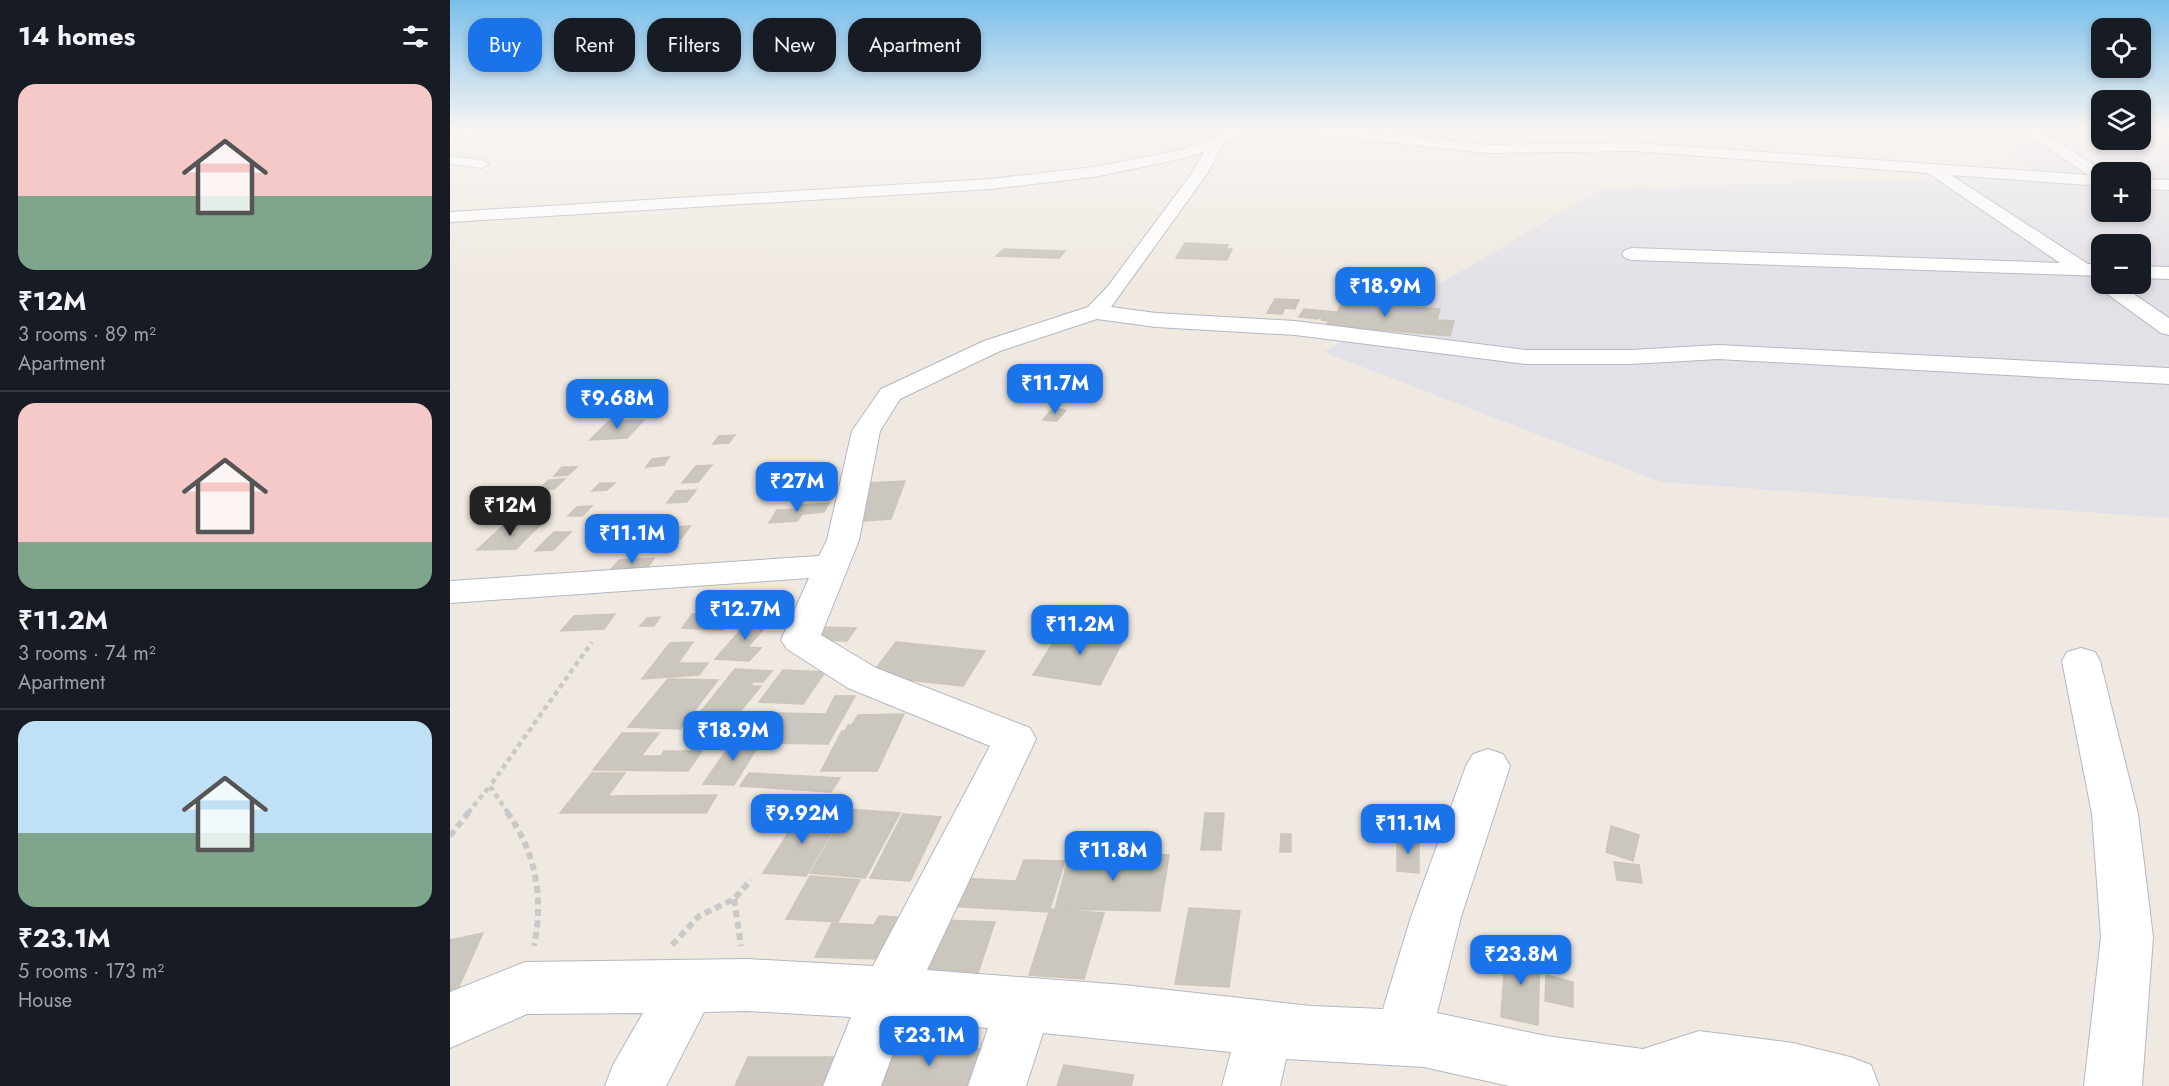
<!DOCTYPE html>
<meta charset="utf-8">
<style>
body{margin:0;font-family:Jost,sans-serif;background:#20242c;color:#f1f3f6;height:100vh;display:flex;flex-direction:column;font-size:22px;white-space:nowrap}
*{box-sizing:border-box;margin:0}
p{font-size:20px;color:#9ea1a6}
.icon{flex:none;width:33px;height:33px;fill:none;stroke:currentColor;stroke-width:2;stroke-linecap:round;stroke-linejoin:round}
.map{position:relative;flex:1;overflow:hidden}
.panel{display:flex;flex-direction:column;background:#171b24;width:450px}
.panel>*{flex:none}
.banner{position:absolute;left:18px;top:18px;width:570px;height:54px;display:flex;gap:12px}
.tools{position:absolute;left:1641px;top:18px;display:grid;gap:12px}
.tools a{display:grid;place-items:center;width:60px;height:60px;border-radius:12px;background:#171b24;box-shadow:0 3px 9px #0003;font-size:30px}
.price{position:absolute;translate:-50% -51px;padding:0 14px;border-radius:12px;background:#1a73e8;color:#fff;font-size:20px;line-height:39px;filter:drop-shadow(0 2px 3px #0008)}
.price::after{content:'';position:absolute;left:50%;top:36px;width:18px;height:14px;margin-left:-9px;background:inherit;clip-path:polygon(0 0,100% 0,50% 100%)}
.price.on{background:#222;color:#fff}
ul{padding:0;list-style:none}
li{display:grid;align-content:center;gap:12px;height:318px;padding:0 18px}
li+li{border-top:2px solid #363941}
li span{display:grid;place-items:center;height:186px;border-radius:18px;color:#555}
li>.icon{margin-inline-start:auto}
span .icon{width:108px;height:108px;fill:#fffc;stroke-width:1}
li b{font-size:26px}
h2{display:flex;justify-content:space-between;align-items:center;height:72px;padding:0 18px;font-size:26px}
.pill{padding:0 21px;border-radius:18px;background:#171b24;box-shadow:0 3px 9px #0003;font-size:21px;line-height:54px}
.pill.on{background:#1a73e8;color:#fff}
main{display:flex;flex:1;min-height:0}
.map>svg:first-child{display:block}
.industrial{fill:#e3e1e8;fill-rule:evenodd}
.building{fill:#cbc7bf;stroke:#cbc5ba;stroke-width:1.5}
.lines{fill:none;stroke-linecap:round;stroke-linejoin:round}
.street-casing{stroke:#b4b7c1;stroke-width:2}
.path-far2{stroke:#c9c9c9;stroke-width:1.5;stroke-dasharray:2 1.5;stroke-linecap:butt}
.path-far1{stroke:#c9c9c9;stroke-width:4.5;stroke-dasharray:5 4;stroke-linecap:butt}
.path{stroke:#c9c9c9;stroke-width:6;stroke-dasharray:7 4.5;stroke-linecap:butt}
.street{fill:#fff;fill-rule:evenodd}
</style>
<main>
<section class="panel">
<h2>14 homes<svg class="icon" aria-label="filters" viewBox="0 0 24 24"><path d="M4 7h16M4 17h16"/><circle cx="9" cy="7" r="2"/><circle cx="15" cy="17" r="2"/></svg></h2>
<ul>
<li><span style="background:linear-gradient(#f6c9c9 60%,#7fa58c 0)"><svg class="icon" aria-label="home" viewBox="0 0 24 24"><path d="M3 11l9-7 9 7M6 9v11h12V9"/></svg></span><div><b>₹12M</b><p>3 rooms · 89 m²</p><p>Apartment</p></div></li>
<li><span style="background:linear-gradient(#f6c9c9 75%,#7fa58c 0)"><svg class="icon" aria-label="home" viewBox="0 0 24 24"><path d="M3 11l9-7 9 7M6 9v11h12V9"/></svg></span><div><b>₹11.2M</b><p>3 rooms · 74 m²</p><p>Apartment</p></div></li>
<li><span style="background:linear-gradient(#bfe0f5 60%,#7fa58c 0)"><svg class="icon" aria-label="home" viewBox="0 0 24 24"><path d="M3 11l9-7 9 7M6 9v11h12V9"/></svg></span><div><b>₹23.1M</b><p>5 rooms · 173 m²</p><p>House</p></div></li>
</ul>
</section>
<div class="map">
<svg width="1719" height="1086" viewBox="0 0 1719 1086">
<rect width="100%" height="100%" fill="#efe9e1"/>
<path class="industrial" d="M1544,127H1651L1652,140H1690L1691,127H1719V518L1211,482L874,352L1151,189L1581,175ZM1652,172H1690V212H1652ZM1652,244H1690V284H1652Z"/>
<g class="building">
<path d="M735,243L778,245L776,249H782L777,260L726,258Z"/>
<path d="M554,249L615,251L609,258L546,256Z"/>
<path d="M825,299L849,300L845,309L835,308L832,314L817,313Z"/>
<path d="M893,301L990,309L987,320L1004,321L1000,336L876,325L879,321L871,320L873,315L868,319L849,317L854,309L887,312Z"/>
<path d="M603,408L616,410L607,421L593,420Z"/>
<path d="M194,420L177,438L140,440L159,421Z"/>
<path d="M285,435L279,443L263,444L269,436Z"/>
<path d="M219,457L214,465L196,467L202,459Z"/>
<path d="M262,465L248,482L232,483L246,466Z"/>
<path d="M112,467H127L118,475L104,476Z"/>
<path d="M115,479L104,489H89L99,480Z"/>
<path d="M455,481L441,519L401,522L417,483Z"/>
<path d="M150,483H165L157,490L142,491Z"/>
<path d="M246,490L237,502L217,503L226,491Z"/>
<path d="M379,503L374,512L352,514L347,521L319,523L327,510L350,509L352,505Z"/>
<path d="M142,506L132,516H118L127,507Z"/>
<path d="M92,523L66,549L27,550L55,524Z"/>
<path d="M240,526L231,539L182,542L192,530Z"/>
<path d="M104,532H121L103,550L85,551Z"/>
<path d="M204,558L196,570L159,572L169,560Z"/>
<path d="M165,614L154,629L111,631L124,616Z"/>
<path d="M242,614H301L291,627H276L273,630L232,628Z"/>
<path d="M210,617L204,626H190L197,618Z"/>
<path d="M302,617L323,618L298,647L311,648L299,661L265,659Z"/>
<path d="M371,627L406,628L397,641L362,640Z"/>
<path d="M613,627L676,635L650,685L583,675Z"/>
<path d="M243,642L228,663H258L249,675L192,679L220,643Z"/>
<path d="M446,642L535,651L513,686L420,676Z"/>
<path d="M285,669L322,671L313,682H303L301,686H311L279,725L241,724Z"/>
<path d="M333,670L375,672L353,704L309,702Z"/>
<path d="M218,679L268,680L230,729L178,727Z"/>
<path d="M385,696H405L378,744L309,743L328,713L376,714Z"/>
<path d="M454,714L427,771H371L392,731H395L398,725H402L408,715Z"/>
<path d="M172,733H209L191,756H211L214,751H252L238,771L143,770Z"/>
<path d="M285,738H310L302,750L305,751L284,785L253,784Z"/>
<path d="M142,773H175L158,796L267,795L256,813H110Z"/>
<path d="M299,773L390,778L381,792L290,786Z"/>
<path d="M398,809L450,813L415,878L360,873Z"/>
<path d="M755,813H774L771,850H751Z"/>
<path d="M350,814L391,817L356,876L313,873Z"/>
<path d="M453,814L491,817L460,881L420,878Z"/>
<path d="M1161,826L1189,835L1183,861L1156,852Z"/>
<path d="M831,834H841V852H830Z"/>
<path d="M947,837L969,839V873L947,871Z"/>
<path d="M620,852L719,855L710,911L605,909Z"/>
<path d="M574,860L615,861L599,912L498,906L510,878L566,881Z"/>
<path d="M1164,862L1189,865L1192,883L1167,880Z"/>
<path d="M360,876L410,880L388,922L336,919Z"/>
<path d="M739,908L790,911L779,987L725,984Z"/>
<path d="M600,909L654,913L634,979L579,975Z"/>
<path d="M429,916L447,917L429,959L365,957L382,923L424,925Z"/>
<path d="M490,920L545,922L527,976L469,975Z"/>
<path d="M33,933L2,1002H0V940Z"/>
<path d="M1056,947L1090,954L1088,1025L1051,1017Z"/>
<path d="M1096,975L1123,982V1007L1095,1001Z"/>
<path d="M442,1046L532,1049L520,1086H426Z"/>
<path d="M298,1057H395L384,1086H285Z"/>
<path d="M614,1065L684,1075L681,1086H607Z"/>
</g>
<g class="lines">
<defs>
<g id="street">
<path d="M792,127H811L773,144L757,174L661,307L706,313L845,321L1076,350H1181L1268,345L1719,368V384L1268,359L1181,364H1076L845,335L706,327L647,319L550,351L450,399L430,431L409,540L371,635L426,668L580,728L586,739L477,970L674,985L861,1006L933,1009L961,917L1016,766L1023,754L1038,749L1053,754L1060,766L1011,917L987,1013L1096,1036L1193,1049L1249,1031L1343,1043L1400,1057L1421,1065L1429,1086H1059L974,1067L836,1059L830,1086H772L781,1052L593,1033L576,1086H518L538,1028L455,1021L431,1086H373L401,1017L297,1011L254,1012L216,1086H155L163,1065L193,1013L77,1014L0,1048V992L75,962L297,959L423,966L540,746L398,688L337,649L331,640L359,578L0,603V581L369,556L377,540L402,431L431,389L534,341L638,307L658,286L742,173L755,151L735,158L644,177L541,189L0,222V212L541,179L644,167L731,150Z"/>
<path d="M826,127H871L1038,145L1185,143L1638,175L1568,127H1584L1654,172H1652V186L1501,175L1638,264H1652V276L1182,260L1175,258L1172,254L1175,250L1182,248L1610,263L1478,173L1185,151L1038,153L833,131Z"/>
<path d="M0,156L32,160L39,164L32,168L0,164Z"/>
<path d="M1690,179L1719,180V190L1690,189Z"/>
<path d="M1690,266L1719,267V279L1690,278Z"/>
<path d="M1652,279V284H1669L1719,318V335L1711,333L1649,288L1646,284Z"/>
<path d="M1631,648L1645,652L1650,661L1688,814L1703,937L1692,1086H1634L1651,937L1642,814L1612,661L1617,652Z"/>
</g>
</defs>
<use href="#street" class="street-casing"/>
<g class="path-far2">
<path d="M519,127L517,129L542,127"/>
<path d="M0,129L21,127"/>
<path d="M106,133L110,127"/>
<path d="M0,134L33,127"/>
</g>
<g class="path-far1">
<path d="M18,813L40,786"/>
<path d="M58,813L40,786L142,642"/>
</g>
<g class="path">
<path d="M57,812C86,853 94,897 84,946"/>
<path d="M0,836L19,812"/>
<path d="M284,899L291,946"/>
<path d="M222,945L249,916L284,899L301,880"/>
</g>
<use href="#street" class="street"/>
</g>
<linearGradient id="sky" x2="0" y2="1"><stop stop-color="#7abfeb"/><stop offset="0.46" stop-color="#f8f5f2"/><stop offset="1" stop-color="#f8f5f2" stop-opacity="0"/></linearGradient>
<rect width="1719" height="279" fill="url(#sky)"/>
</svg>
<div class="tools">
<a><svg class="icon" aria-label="locate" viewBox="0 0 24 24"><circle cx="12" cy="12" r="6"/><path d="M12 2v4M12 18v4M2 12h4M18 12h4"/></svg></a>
<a><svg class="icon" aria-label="layers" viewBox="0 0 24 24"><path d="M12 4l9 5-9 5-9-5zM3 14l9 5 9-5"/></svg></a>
<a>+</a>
<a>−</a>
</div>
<b class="price" style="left:935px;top:318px">₹18.9M</b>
<b class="price" style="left:605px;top:415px">₹11.7M</b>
<b class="price" style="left:167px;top:430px">₹9.68M</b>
<b class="price" style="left:347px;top:513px">₹27M</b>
<b class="price on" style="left:60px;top:537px">₹12M</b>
<b class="price" style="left:182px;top:565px">₹11.1M</b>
<b class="price" style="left:295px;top:641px">₹12.7M</b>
<b class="price" style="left:630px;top:656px">₹11.2M</b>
<b class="price" style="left:283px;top:762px">₹18.9M</b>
<b class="price" style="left:352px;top:845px">₹9.92M</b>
<b class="price" style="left:958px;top:855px">₹11.1M</b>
<b class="price" style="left:663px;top:882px">₹11.8M</b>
<b class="price" style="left:1071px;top:986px">₹23.8M</b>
<b class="price" style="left:479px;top:1067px">₹23.1M</b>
<div class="banner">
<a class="pill on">Buy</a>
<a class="pill">Rent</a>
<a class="pill">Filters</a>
<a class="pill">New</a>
<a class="pill">Apartment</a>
</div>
</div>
</main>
